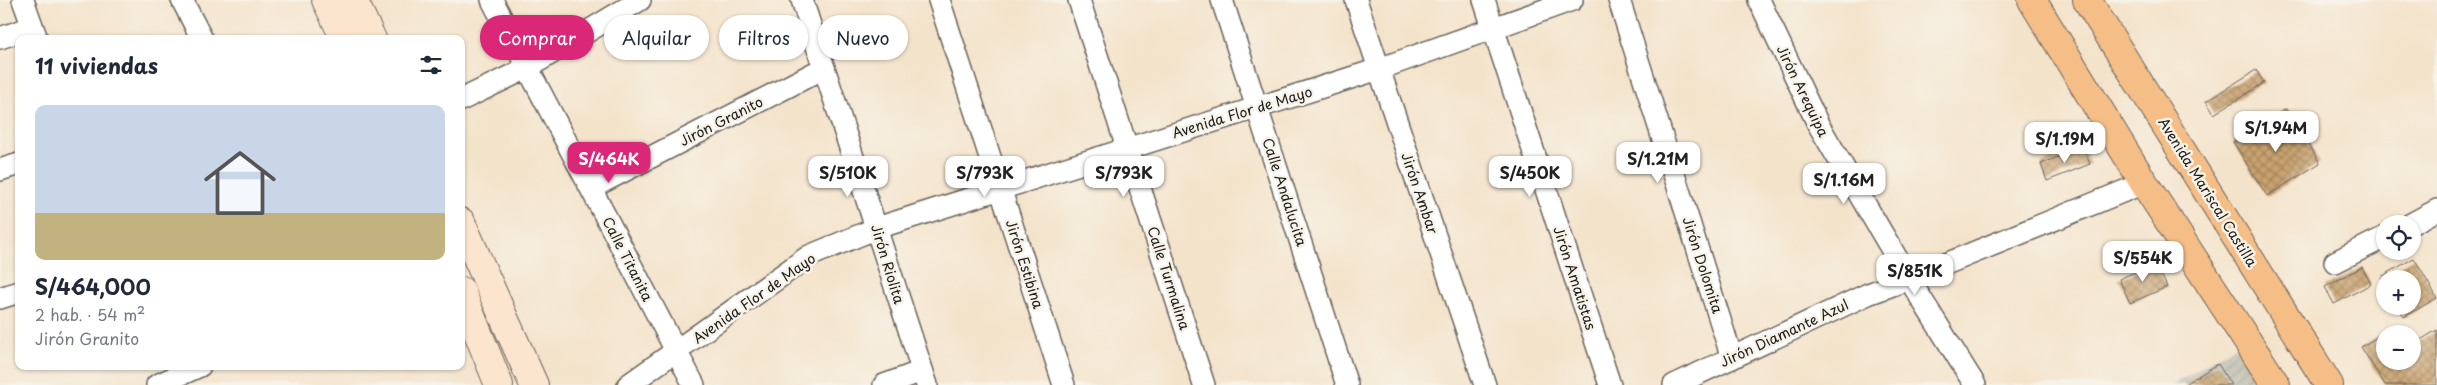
<!DOCTYPE html>
<html lang="es">
<meta charset="utf-8">
<style>
body{margin:0;font-family:"Playpen Sans",sans-serif;background:#f6f6f7;color:#1f2937;height:100vh;display:flex;flex-direction:column;font-size:19px;white-space:nowrap}
*{box-sizing:border-box;margin:0}
p{font-size:16px;color:#747a83}
.icon{flex:none;width:28px;height:28px;fill:none;stroke:currentColor;stroke-width:2;stroke-linecap:round;stroke-linejoin:round}
.map{position:relative;flex:1;overflow:hidden}
.details{position:absolute;left:15px;top:35px;width:450px;height:335px;display:flex;flex-direction:column;background:#fff;border-radius:10px;box-shadow:0 1px 4px #0004}
.details>*{flex:none}
.guide{position:absolute;left:480px;top:15px;width:475px;height:45px;display:flex;gap:10px}
.buttons{position:absolute;left:2376px;top:215px;display:grid;gap:10px}
.buttons a{display:grid;place-items:center;width:45px;height:45px;border-radius:50%;background:#fff;box-shadow:0 1px 4px #0004;font-size:25px}
.price{position:absolute;translate:-50% -42px;padding:0 11px;border-radius:10px;background:#fff;color:#222;font-size:16px;line-height:32px;filter:drop-shadow(0 1px 2px #0008)}
.price::after{content:'';position:absolute;left:50%;top:30px;width:15px;height:11px;margin-left:-8px;background:inherit;clip-path:polygon(0 0,100% 0,50% 100%)}
.price.on{background:#db2777;color:#fff}
ul{padding:0;list-style:none}
li{display:grid;align-content:center;gap:10px;height:265px;padding:0 20px}
li+li{border-top:1px solid #e0e1e3}
li span{display:grid;place-items:center;height:155px;border-radius:10px;color:#555}
li>.icon{margin-inline-start:auto}
span .icon{width:90px;height:90px;fill:#fffc;stroke-width:1}
li b{font-size:21px}
h2{display:flex;justify-content:space-between;align-items:center;height:60px;padding:0 20px;font-size:21px}
.pill{padding:0 18px;border-radius:22px;background:#fff;box-shadow:0 1px 4px #0004;font-size:18px;line-height:45px}
.pill.on{background:#db2777;color:#fff}
.map>svg:first-child{display:block}
.industrial{fill:url(#industrial-furrows)}
.building{fill:url(#building-cross-hatch)}
.lines{fill:none;stroke-linecap:round;stroke-linejoin:round}
.street-casing{stroke:#686259;stroke-width:24}
.secondary-casing{stroke:#686259;stroke-width:30}
.highway-casing{stroke:#686259;stroke-width:30}
.street{stroke:#fff;stroke-width:21}
.secondary{stroke:#fbe5cf;stroke-width:28}
.highway{stroke:#f6be87;stroke-width:28}
.labels{text-anchor:middle;dominant-baseline:central;stroke-width:5;stroke-linejoin:round;paint-order:stroke}
.street-label{font-size:14px;fill:#1c1c1c;stroke:#f7f3e8}
</style>
<div class="map">
<svg width="2437" height="385" viewBox="0 0 2437 385">
<defs>
<pattern id="industrial-furrows" width="10" height="10" patternUnits="userSpaceOnUse" patternTransform="scale(1.25)"><rect width="10" height="10" fill="#c6c5b8"/><path d="M-1 1l2-2M0 10L10 0M9 11l2-2" fill="none" stroke="#aaa99e"/></pattern>
<pattern id="building-cross-hatch" width="8" height="8" patternUnits="userSpaceOnUse" patternTransform="scale(1.25)"><rect width="8" height="8" fill="#c9a270"/><path d="M0 0l8 8M0 8l8-8" fill="none" stroke="#a2835b"/></pattern>
</defs>
<rect width="100%" height="100%" fill="#f7f3e8"/>
<filter id="ink" filterUnits="userSpaceOnUse"><feTurbulence type="fractalNoise" baseFrequency=".02" numOctaves="2"/><feDisplacementMap in="SourceGraphic" scale="10" xChannelSelector="R" yChannelSelector="G"/><feConvolveMatrix kernelMatrix="1 2 1 2 8 2 1 2 1" color-interpolation-filters="sRGB"/></filter>
<filter id="wash" filterUnits="userSpaceOnUse"><feTurbulence type="fractalNoise" baseFrequency=".0096" numOctaves="4" result="noise"/><feDisplacementMap in="SourceGraphic" scale="20" xChannelSelector="R" yChannelSelector="G"/><feGaussianBlur stdDeviation="1.12" result="paint"/><feColorMatrix in="noise" values="0 0 0 0 0 0 0 0 0 0 0 0 0 0 0 0 0 1.4 0 .05"/><feComposite in="paint" operator="in"/></filter>
<g filter="url(#wash)">
<rect width="100%" height="100%" fill="#f4e3cb"/>
<path class="industrial" d="M2235,346L2261,385H2172Z"/>
<g id="blocks">
<g class="building">
<path d="M2256,70L2264,83L2214,114L2206,101Z"/>
<path d="M2286,109L2320,163L2267,196L2233,142Z"/>
<path d="M2083,147L2090,164L2047,181L2041,164Z"/>
<path d="M2414,258L2437,298L2404,317L2398,306H2412V279H2385V284L2381,277Z"/>
<path d="M2156,263L2167,287L2130,303L2119,279Z"/>
<path d="M2362,267L2371,284L2334,304L2325,287Z"/>
<path d="M2391,328L2395,334H2385V361H2412V345L2437,330V385H2385L2361,347Z"/>
<path d="M2218,364L2231,385H2183Z"/>
</g>
</g>
</g>
<g filter="url(#ink)">
<use href="#blocks" fill-opacity="0" stroke="#686259" stroke-width="1"/>
<g class="lines">
<defs>
<g id="street">
<path d="M23,0L37,39"/>
<path d="M182,0L202,39"/>
<path d="M492,0L694,385"/>
<path d="M802,0L927,385"/>
<path d="M939,0L1064,385"/>
<path d="M1079,0L1204,385"/>
<path d="M1222,0L1347,385"/>
<path d="M1356,0L1485,385"/>
<path d="M1484,0L1610,385"/>
<path d="M1619,0L1732,358"/>
<path d="M1759,0L1818,124L1909,279L1975,385"/>
<path d="M0,38L32,27"/>
<path d="M461,100L527,68L640,0"/>
<path d="M0,170L19,164"/>
<path d="M591,188L824,68"/>
<path d="M2411,224L2437,210"/>
<path d="M2335,262L2385,237"/>
<path d="M0,298L19,292"/>
<path d="M157,385L200,366"/>
<path d="M628,385L809,256L877,228L1379,69L1572,0"/>
<path d="M884,385L922,371"/>
<path d="M1674,385L1868,294L1909,279L2144,183"/>
</g>
<g id="secondary">
<path d="M326,0L345,39"/>
<path d="M353,0L372,39"/>
<path d="M461,222L534,385"/>
<path d="M461,291L499,385"/>
</g>
<g id="highway">
<path d="M2032,0L2144,183L2276,385"/>
<path d="M2087,0L2329,385"/>
</g>
</defs>
<use href="#street" class="street-casing"/>
<use href="#secondary" class="secondary-casing"/>
<use href="#highway" class="highway-casing"/>
<use href="#street" class="street"/>
<use href="#secondary" class="secondary"/>
<use href="#highway" class="highway"/>
</g>
</g>
<g class="labels">
<g class="street-label">
<text transform="translate(1803 91) rotate(64)">Jirón Arequipa</text>
<text transform="translate(1242 112) rotate(-17)">Avenida Flor de Mayo</text>
<text transform="translate(721 121) rotate(-27)">Jirón Granito</text>
<text transform="translate(1285 192) rotate(72)">Calle Andalucita</text>
<text transform="translate(2208 192) rotate(58)">Avenida Mariscal Castilla</text>
<text transform="translate(1420 193) rotate(71)">Jirón Ambar</text>
<text transform="translate(628 259) rotate(63)">Calle Titanita</text>
<text transform="translate(888 264) rotate(73)">Jirón Riolita</text>
<text transform="translate(1025 264) rotate(72)">Jirón Estibina</text>
<text transform="translate(1703 265) rotate(72)">Jirón Dolomita</text>
<text transform="translate(1169 278) rotate(72)">Calle Turmalina</text>
<text transform="translate(1575 278) rotate(72)">Jirón Amatistas</text>
<text transform="translate(754 298) rotate(-35)">Avenida Flor de Mayo</text>
<text transform="translate(1784 333) rotate(-25)">Jirón Diamante Azul</text>
</g>
</g>
</svg>
<div class="buttons">
<a><svg class="icon" aria-label="locate" viewBox="0 0 24 24"><circle cx="12" cy="12" r="6"/><path d="M12 2v4M12 18v4M2 12h4M18 12h4"/></svg></a>
<a>+</a>
<a>−</a>
</div>
<b class="price" style="left:2276px;top:153px">S/1.94M</b>
<b class="price" style="left:2065px;top:164px">S/1.19M</b>
<b class="price on" style="left:609px;top:184px">S/464K</b>
<b class="price" style="left:1658px;top:184px">S/1.21M</b>
<b class="price" style="left:848px;top:198px">S/510K</b>
<b class="price" style="left:985px;top:198px">S/793K</b>
<b class="price" style="left:1124px;top:198px">S/793K</b>
<b class="price" style="left:1530px;top:198px">S/450K</b>
<b class="price" style="left:1844px;top:205px">S/1.16M</b>
<b class="price" style="left:2143px;top:283px">S/554K</b>
<b class="price" style="left:1915px;top:296px">S/851K</b>
<div class="guide">
<a class="pill on">Comprar</a>
<a class="pill">Alquilar</a>
<a class="pill">Filtros</a>
<a class="pill">Nuevo</a>
</div>
<section class="details">
<h2>11 viviendas<svg class="icon" aria-label="filters" viewBox="0 0 24 24"><path d="M4 7h16M4 17h16"/><circle cx="9" cy="7" r="2"/><circle cx="15" cy="17" r="2"/></svg></h2>
<ul>
<li><span style="background:linear-gradient(#c9d6e8 70%,#c2b280 0)"><svg class="icon" aria-label="home" viewBox="0 0 24 24"><path d="M3 11l9-7 9 7M6 9v11h12V9"/></svg></span><div><b>S/464,000</b><p>2 hab. · 54 m²</p><p>Jirón Granito</p></div></li>
</ul>
</section>
</div>
